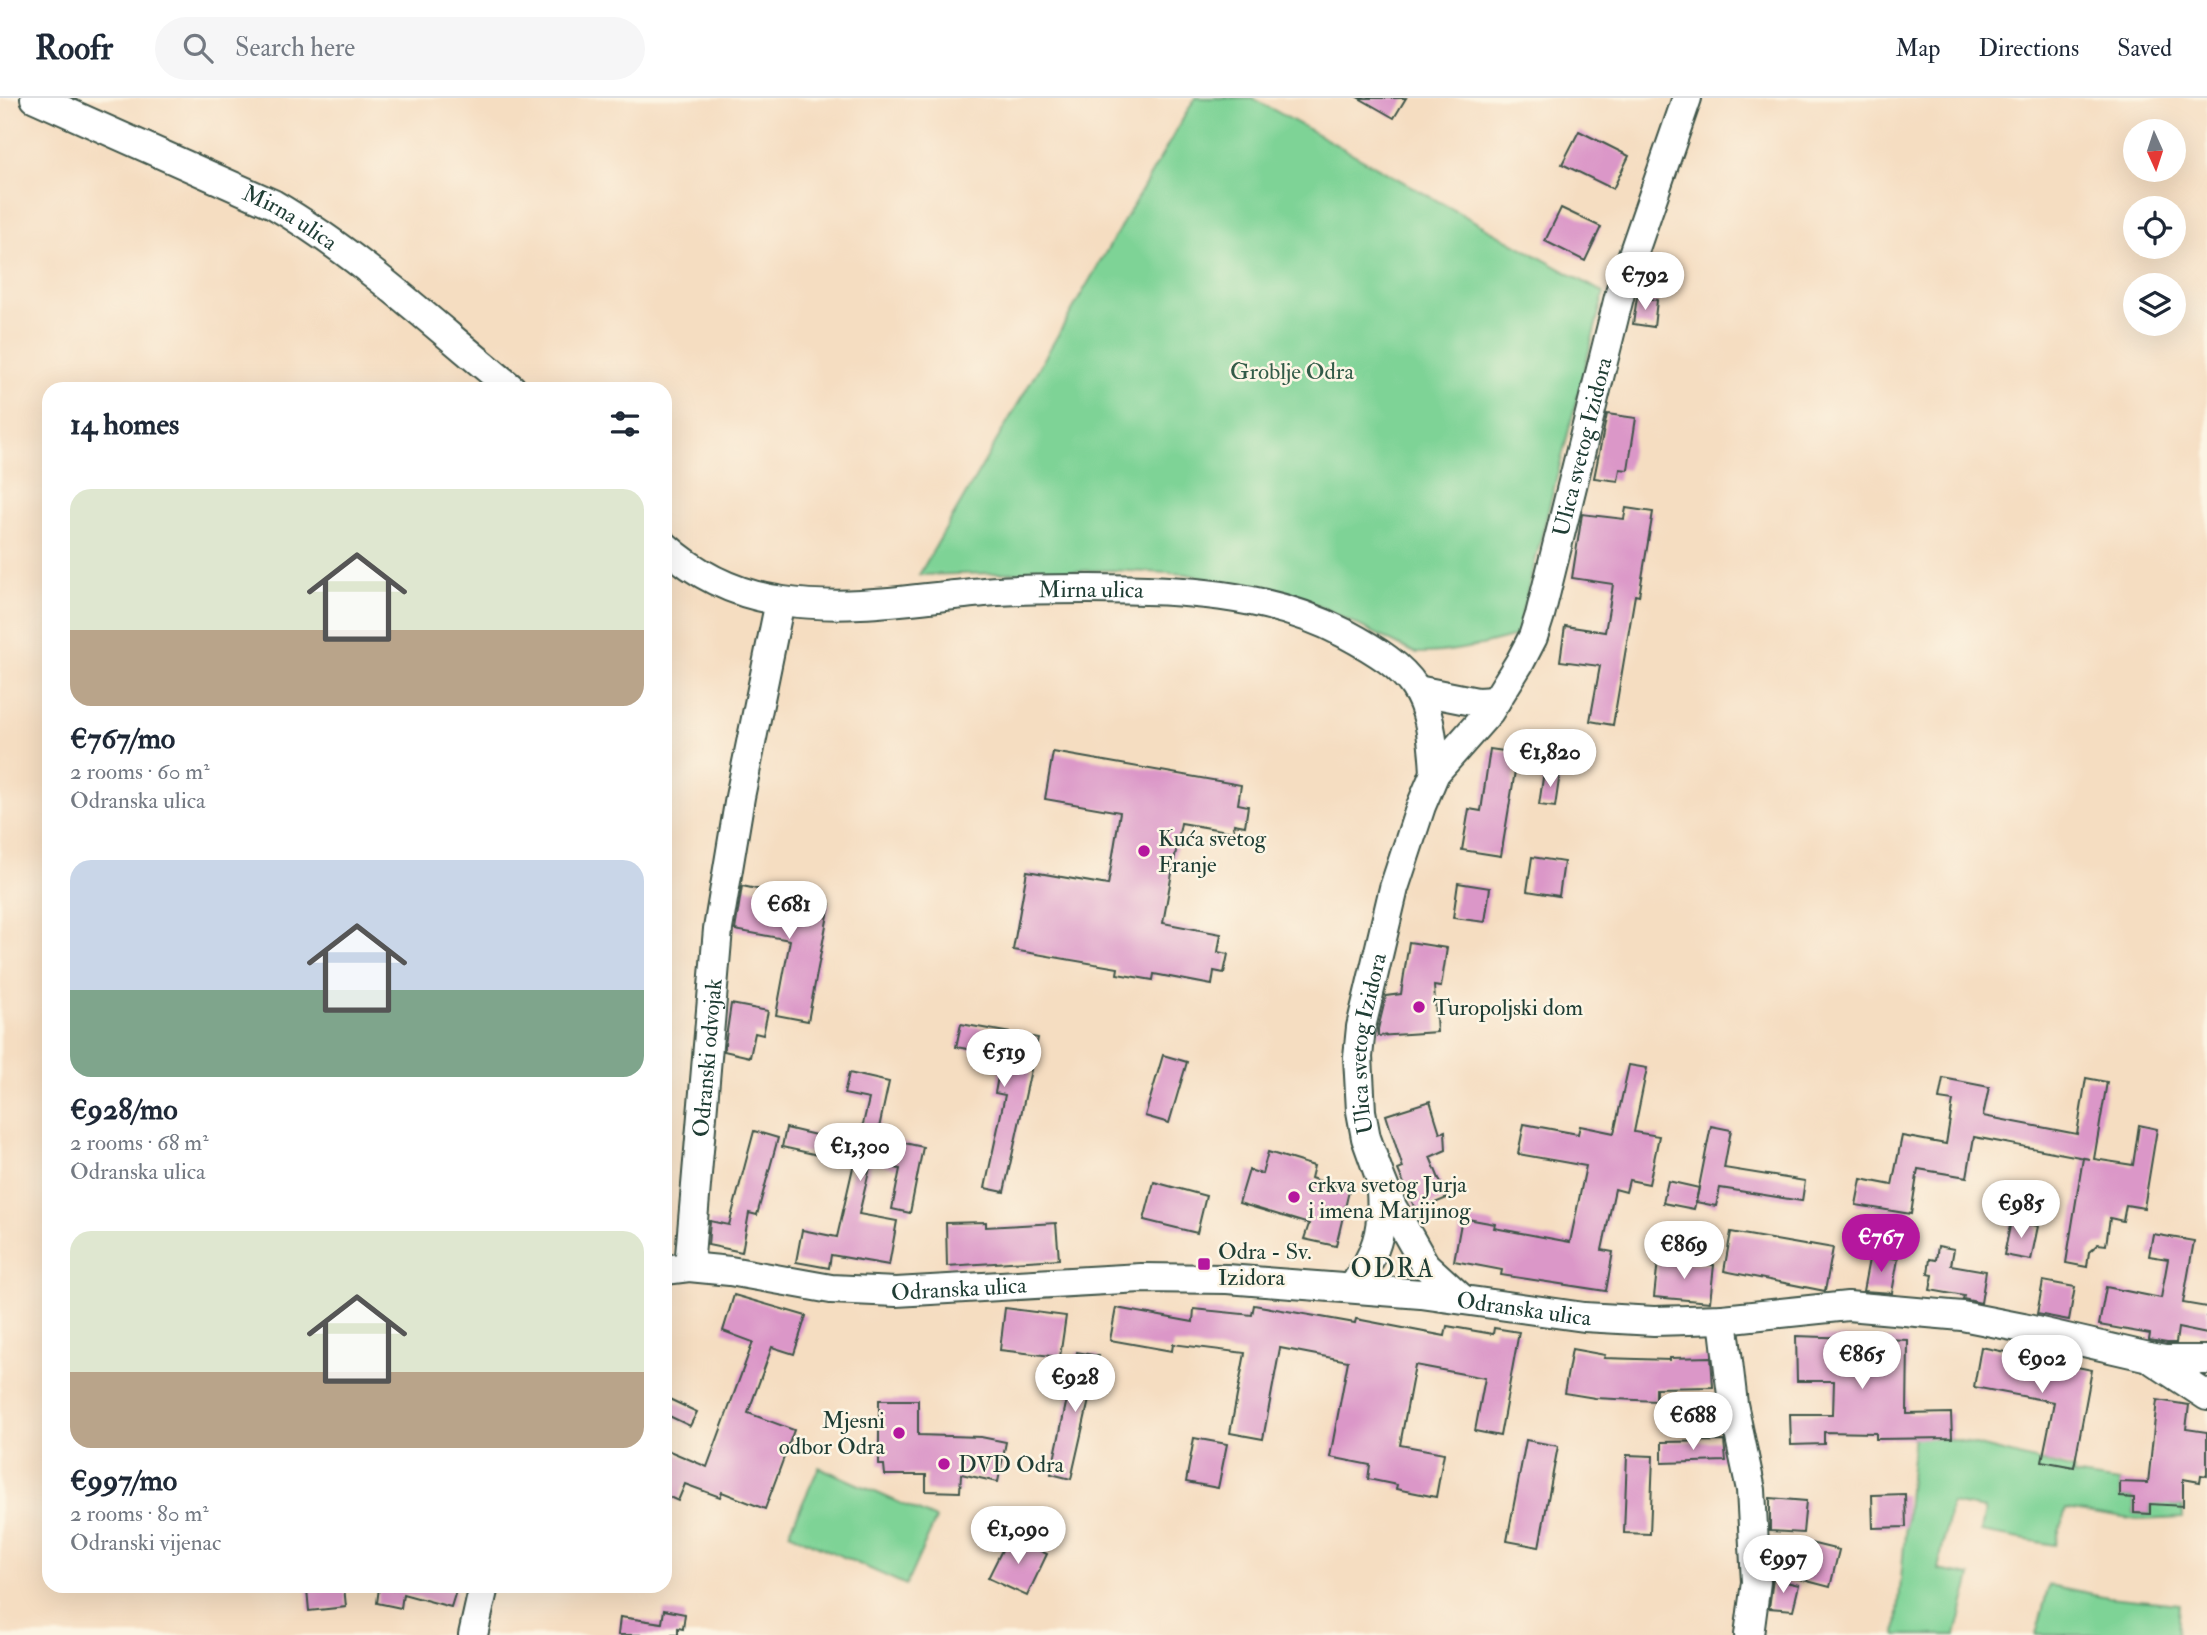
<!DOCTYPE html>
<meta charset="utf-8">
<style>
body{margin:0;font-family:"IM FELL Double Pica",serif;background:#f6f6f7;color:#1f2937;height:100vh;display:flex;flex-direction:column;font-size:26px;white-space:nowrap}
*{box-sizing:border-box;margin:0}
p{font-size:23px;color:#747a83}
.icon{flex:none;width:38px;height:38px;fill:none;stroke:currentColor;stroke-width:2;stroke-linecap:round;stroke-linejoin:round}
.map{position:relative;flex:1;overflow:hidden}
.side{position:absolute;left:42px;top:284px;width:630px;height:1211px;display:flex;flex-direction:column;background:#fff;border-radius:21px;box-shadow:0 7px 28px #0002}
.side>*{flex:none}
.needle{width:46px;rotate:177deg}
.controls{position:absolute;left:2123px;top:21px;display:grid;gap:14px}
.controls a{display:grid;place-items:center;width:63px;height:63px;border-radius:50%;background:#fff;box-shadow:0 7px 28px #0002;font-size:35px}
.price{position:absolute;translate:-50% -60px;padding:0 16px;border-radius:24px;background:#fff;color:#222;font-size:23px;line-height:46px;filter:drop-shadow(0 2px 4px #0008)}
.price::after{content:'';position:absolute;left:50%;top:42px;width:21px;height:16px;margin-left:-10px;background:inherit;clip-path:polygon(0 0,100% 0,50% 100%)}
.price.current{background:#b5179e;color:#fff}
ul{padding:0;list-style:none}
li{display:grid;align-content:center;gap:14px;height:371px;padding:0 28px}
li span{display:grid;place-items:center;height:217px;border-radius:21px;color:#555}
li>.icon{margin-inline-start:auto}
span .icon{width:126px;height:126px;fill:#fffc;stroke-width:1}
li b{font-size:30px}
h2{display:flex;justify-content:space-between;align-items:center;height:84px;padding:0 28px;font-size:30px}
header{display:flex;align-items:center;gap:42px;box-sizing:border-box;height:98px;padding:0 35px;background:#fff;border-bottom:2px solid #e0e1e3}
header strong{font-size:33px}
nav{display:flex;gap:38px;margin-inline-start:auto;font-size:24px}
.search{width:490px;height:63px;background:#f6f6f7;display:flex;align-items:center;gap:18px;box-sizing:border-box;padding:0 24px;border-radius:38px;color:#747a83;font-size:26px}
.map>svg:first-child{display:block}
.green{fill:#7ed396;stroke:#4e8865;stroke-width:2}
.building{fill:#db97c8}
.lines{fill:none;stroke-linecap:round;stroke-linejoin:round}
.minor-casing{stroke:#3f5549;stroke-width:32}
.minor{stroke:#fff;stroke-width:28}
.poi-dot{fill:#b5179e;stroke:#fcf5e5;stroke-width:2.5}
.labels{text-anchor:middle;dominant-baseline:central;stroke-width:5;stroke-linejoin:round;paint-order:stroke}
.street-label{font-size:23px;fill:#1f3d34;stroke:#fcf5e5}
.park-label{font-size:23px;fill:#325b48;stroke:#fcf5e5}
.poi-label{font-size:23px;fill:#1f3d34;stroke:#fcf5e5;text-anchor:start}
.quarter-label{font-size:26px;letter-spacing:2px;fill:#1f3d34;stroke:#fcf5e5}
</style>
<header>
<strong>Roofr</strong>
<div class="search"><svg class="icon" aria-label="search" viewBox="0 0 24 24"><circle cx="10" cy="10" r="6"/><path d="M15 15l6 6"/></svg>Search here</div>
<nav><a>Map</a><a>Directions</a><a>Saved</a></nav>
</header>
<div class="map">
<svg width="2207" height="1537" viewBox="0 0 2207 1537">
<rect width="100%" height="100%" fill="#fcf5e5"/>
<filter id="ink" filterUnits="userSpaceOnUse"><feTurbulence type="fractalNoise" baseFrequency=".0143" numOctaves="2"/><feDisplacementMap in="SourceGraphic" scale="14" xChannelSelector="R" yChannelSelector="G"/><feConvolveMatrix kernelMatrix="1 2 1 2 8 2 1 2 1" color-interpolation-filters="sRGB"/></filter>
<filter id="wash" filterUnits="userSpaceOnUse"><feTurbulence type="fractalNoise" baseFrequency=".00686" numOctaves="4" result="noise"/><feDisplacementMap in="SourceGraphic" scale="28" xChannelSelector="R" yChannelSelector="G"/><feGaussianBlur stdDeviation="1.57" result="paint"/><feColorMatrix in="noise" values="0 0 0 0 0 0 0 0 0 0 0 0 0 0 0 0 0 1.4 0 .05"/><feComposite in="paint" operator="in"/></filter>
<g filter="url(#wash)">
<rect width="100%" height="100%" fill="#f5ddc1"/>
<g class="green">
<path d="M1195,0H1252L1604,195L1516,538C1483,547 1449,556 1415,555L1303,500L1186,476L1111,472L919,477Z"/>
<path d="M1914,1336L1956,1342L2074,1372L2073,1377L2120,1384V1399L2134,1400V1415L2150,1416L2151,1402L2170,1403L2171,1407L2183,1408V1420L2137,1422L2066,1411L2055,1447L1981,1434L1985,1411L1951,1405L1938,1472L1971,1478L1956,1537H1896Z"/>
<path d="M819,1369L936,1421L906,1487L789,1435Z"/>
<path d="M2049,1487L2108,1499L2179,1506L2177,1537H2036Z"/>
</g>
<g id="blocks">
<g class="building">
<path d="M1359,0H1406L1394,20Z"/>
<path d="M1579,33L1629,58L1613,91L1562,66Z"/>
<path d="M1561,110L1601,129L1585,163L1545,143Z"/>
<path d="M1637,199L1657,202L1654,229L1633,226Z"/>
<path d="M1607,316L1636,320L1628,372L1620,371L1618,383L1594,380Z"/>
<path d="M1626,410L1653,414L1639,498L1635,497L1613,627L1590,623L1600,568L1560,563L1565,528L1605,534L1612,493L1613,486L1572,480L1582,416L1624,421Z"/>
<path d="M1490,651L1518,655L1501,758L1462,752L1469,711L1481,713Z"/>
<path d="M1053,654L1241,687L1238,706L1248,708L1245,728L1234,726L1233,734L1181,725L1163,825L1221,836L1218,854L1228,856L1224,875L1214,873L1212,887L1154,876L1153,882L1117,876L1118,870L1013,852L1027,773L1108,787L1120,714L1045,701Z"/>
<path d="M1544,673L1560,675L1555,709L1539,707Z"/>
<path d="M1532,759L1564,764L1559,798L1527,793Z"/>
<path d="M1458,785L1490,790L1485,824L1453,820Z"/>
<path d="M742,788L830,806L808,923L776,917L790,842L735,832Z"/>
<path d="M1409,844L1447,850L1441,889L1434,888L1437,934L1378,938V931L1386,898L1401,896Z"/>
<path d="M731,906L768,913L763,937L755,935L750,959L724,953Z"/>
<path d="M961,926L1038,940L1004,1094L985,1090L1005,997L995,995L1002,957L956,949Z"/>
<path d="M1163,957L1187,964L1169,1025L1145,1018Z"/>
<path d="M1629,967L1647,970L1634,1034L1659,1038L1649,1086L1629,1082L1626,1094L1615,1091L1602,1152L1613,1154L1606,1193L1501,1177L1502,1172L1454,1163L1462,1120L1495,1126L1494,1130L1570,1144L1586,1068L1518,1056L1524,1026L1578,1036L1580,1028L1614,1035Z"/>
<path d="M849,975L889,984L877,1039L923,1049L910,1115L892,1111L900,1071L871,1065L859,1116L897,1123L889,1167L831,1157L829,1170L796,1164L802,1132L837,1139L854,1065L782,1049L786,1030L858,1047L869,1001L844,996Z"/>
<path d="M1943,980L1989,989L1983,1018L2077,1036L2086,980L2107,984L2094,1061L2133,1067L2139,1027L2157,1031L2144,1110L2126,1107L2123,1123L2110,1120L2106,1147L2098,1146L2089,1154L2087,1169L2066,1165L2083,1060L2090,1061L1974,1039L1967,1079L1918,1071L1911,1116L1856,1107L1861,1081L1892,1087L1902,1038L1946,1046L1953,1003L1939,1001Z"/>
<path d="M1430,1003L1440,1035L1445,1033L1446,1052L1430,1059L1447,1100L1416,1113L1398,1072L1403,1070L1386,1017Z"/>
<path d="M1711,1028L1731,1032L1724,1070L1805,1083L1802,1103L1720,1090L1716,1108L1696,1104Z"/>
<path d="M754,1033L778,1040L757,1117L749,1115L742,1154L708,1147L710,1123L729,1127Z"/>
<path d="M1268,1054L1314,1068L1311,1080L1349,1093L1336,1148L1304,1141L1309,1126L1239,1105L1249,1072L1262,1076Z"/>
<path d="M1668,1083L1699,1090L1694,1111L1663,1105Z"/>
<path d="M1154,1084L1206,1098L1197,1135L1144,1122Z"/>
<path d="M2011,1123L2038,1128L2031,1162L2004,1157Z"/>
<path d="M986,1124V1129L1056,1125L1059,1161L947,1168L946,1125Z"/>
<path d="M1731,1134L1810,1148V1146L1833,1150L1825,1193L1724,1173Z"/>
<path d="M2153,1136L2194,1143L2183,1205L2207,1209V1236L2178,1230L2176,1245H2167L2149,1242L2150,1236L2099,1227L2106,1189L2161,1200L2168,1161L2149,1158Z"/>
<path d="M1938,1148L1954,1151L1951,1167L1986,1173L1981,1205L1963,1201L1964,1198L1930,1192L1933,1177L1928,1176L1930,1161L1936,1162Z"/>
<path d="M1870,1156L1898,1161L1892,1195L1863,1193Z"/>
<path d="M1658,1162L1714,1167L1710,1204L1654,1199Z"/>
<path d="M2043,1183L2075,1189L2069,1222L2037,1216Z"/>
<path d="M734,1197L806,1218L794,1256L772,1249L748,1315L794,1332L765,1411L722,1394L720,1399L685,1386L678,1403L665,1397V1351L707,1369L753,1244L723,1233Z"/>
<path d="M1254,1207L1355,1225L1356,1221L1445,1238L1447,1228L1493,1236L1494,1230L1519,1234L1500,1338L1475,1333L1485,1280L1415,1267L1400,1347L1444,1355L1436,1399L1396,1391L1397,1387L1368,1381L1370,1367L1330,1359L1348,1263L1280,1250L1263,1341L1230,1335L1245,1255L1173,1246L1172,1253L1110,1242L1116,1210L1193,1224L1194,1211L1252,1217Z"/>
<path d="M1005,1210L1066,1218L1060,1259L1000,1252Z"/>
<path d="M1796,1238L1908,1242L1907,1316L1951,1315L1952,1340L1876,1341V1335L1824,1334V1346L1791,1347L1790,1316H1833L1834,1283H1797Z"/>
<path d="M1981,1249L2092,1272L2074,1369L2042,1363L2054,1304L1974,1289Z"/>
<path d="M1572,1251L1605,1257L1604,1260L1670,1262V1260L1711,1259L1713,1289L1656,1290V1303L1595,1300L1564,1295Z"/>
<path d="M1077,1254L1099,1258L1071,1381L1051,1376Z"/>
<path d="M665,1299L697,1314L690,1328L665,1316Z"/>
<path d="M879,1302H918V1337L981,1339L1006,1344L998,1384L961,1376L960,1394L926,1393V1377H885L884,1367H879Z"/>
<path d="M2157,1302L2189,1307L2186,1331L2207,1334V1378L2201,1377L2200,1384L2183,1381V1408L2150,1406V1416L2134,1415V1400L2120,1399V1384L2148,1385Z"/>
<path d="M1194,1340L1227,1346L1218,1390L1186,1384Z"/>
<path d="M1526,1342L1558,1348L1539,1449L1507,1443Z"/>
<path d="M1724,1343L1726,1363L1662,1365V1344Z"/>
<path d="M1627,1357L1653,1358L1650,1436L1624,1435Z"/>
<path d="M1905,1396L1906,1429L1873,1430L1872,1397Z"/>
<path d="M1770,1400L1806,1403L1803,1435L1770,1433Z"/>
<path d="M1009,1438L1047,1456L1027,1498L988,1480Z"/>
<path d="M1802,1443L1839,1452L1830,1489L1792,1479Z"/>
<path d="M1773,1481L1799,1487L1793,1512L1769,1510Z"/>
<path d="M344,1488L346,1509L309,1513L307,1491Z"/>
<path d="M392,1488H436L456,1493L451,1509L403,1496L401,1510L377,1505L379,1490L392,1492Z"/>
<path d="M664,1512L685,1516L683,1531L678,1530V1537H618L620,1519L662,1525Z"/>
</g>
</g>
</g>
<g filter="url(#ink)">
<use href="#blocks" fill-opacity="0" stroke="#3f5549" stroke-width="2"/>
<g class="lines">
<defs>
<g id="minor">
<path id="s1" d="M35,0L273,106C360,157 434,227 511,290"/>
<path id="s2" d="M665,448C698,478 738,497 783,503C851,513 917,500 984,494C1019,491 1055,491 1090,491C1176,491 1266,494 1344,535C1415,573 1431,594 1435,675"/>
<path d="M1417,592L1477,604L1496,603"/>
<path id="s3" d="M689,1169L718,831L740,699L780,503"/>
<path id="s4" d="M665,1172L689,1169L730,1173L831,1191L896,1194L1141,1180L1227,1181L1421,1196L1584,1219L1654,1223L1723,1221L1848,1208L1962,1218L2023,1230L2149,1259L2165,1262H2207"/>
<path d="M1352,1190C1376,1157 1384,1133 1381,1093"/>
<path id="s5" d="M1461,1200L1425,1167L1392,1109L1380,1079L1366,1040L1361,1013L1358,959L1361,929L1394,790L1421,708L1435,675L1489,614L1520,564L1533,539L1540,517L1621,191L1687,0"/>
<path d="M1723,1221L1733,1306L1751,1392L1756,1484L1749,1537"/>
<path d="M2154,1263L2207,1298"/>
<path d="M473,1537L484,1488"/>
</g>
</defs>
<use href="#minor" class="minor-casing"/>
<use href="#minor" class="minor"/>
</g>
</g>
<g class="poi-dot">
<circle cx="1144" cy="753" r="7"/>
<circle cx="1419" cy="909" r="7"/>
<circle cx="1294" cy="1099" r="7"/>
<rect x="1197" y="1159" width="14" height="14" rx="3.5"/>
<circle cx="899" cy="1335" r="7"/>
<circle cx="944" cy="1366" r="7"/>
</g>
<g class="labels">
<g class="street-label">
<text stroke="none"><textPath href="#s1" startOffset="282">Mirna ulica</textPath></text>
<text stroke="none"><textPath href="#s5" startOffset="931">Ulica svetog Izidora</textPath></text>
<text stroke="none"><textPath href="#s2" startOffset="441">Mirna ulica</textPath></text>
<text stroke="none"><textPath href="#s5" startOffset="285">Ulica svetog Izidora</textPath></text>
<text stroke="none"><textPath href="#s3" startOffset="210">Odranski odvojak</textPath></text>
<text stroke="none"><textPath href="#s4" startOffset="296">Odranska ulica</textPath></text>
<text stroke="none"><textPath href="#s4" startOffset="863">Odranska ulica</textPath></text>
</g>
<g class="park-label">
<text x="1292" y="273">Groblje Odra</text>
</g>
<g class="poi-label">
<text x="1158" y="740">Kuća svetog<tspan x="1158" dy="26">Franje</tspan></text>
<text x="1433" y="909">Turopoljski dom</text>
<text x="1308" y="1086">crkva svetog Jurja<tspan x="1308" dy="26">i imena Marijinog</tspan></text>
<text x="1218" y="1153">Odra - Sv.<tspan x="1218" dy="26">Izidora</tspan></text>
<text x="885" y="1322" text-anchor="end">Mjesni<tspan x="885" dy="26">odbor Odra</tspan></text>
<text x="958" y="1366">DVD Odra</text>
</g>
<g class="quarter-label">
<text x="1393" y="1171">ODRA</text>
</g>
</g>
</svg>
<div class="controls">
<a><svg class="needle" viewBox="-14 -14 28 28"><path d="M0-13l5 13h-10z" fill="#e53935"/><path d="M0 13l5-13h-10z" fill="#747a83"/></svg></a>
<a><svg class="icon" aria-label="locate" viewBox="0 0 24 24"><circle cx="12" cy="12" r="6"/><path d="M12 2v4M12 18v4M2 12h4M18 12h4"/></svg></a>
<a><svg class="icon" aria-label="layers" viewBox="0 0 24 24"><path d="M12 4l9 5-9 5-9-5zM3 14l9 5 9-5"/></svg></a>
</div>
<b class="price" style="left:1645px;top:214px">€792</b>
<b class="price" style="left:1550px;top:691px">€1,820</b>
<b class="price" style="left:789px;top:843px">€681</b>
<b class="price" style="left:1004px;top:991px">€519</b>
<b class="price" style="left:860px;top:1085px">€1,300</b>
<b class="price" style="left:2021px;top:1142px">€985</b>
<b class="price current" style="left:1881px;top:1176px">€767</b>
<b class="price" style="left:1684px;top:1183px">€869</b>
<b class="price" style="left:1862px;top:1293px">€865</b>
<b class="price" style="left:2042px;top:1297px">€902</b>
<b class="price" style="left:1075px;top:1316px">€928</b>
<b class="price" style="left:1693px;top:1354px">€688</b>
<b class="price" style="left:1018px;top:1468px">€1,090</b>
<b class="price" style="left:1783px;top:1497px">€997</b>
<section class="side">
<h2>14 homes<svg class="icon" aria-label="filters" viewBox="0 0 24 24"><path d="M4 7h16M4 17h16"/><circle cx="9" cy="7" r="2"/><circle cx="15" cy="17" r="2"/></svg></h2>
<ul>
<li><span style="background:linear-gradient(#dfe7d0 65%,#b9a48a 0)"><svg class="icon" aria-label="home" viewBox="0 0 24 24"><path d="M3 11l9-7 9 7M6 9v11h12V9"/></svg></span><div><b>€767/mo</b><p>2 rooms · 60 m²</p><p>Odranska ulica</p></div></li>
<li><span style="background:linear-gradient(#c9d6e8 60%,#7fa58c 0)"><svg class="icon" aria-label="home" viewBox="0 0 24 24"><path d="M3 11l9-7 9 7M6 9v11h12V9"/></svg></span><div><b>€928/mo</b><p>2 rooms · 68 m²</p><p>Odranska ulica</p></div></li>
<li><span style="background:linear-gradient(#dfe7d0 65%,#b9a48a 0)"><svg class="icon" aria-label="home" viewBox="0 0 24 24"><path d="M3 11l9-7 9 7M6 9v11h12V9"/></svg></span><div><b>€997/mo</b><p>2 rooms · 80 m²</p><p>Odranski vijenac</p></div></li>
</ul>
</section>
</div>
